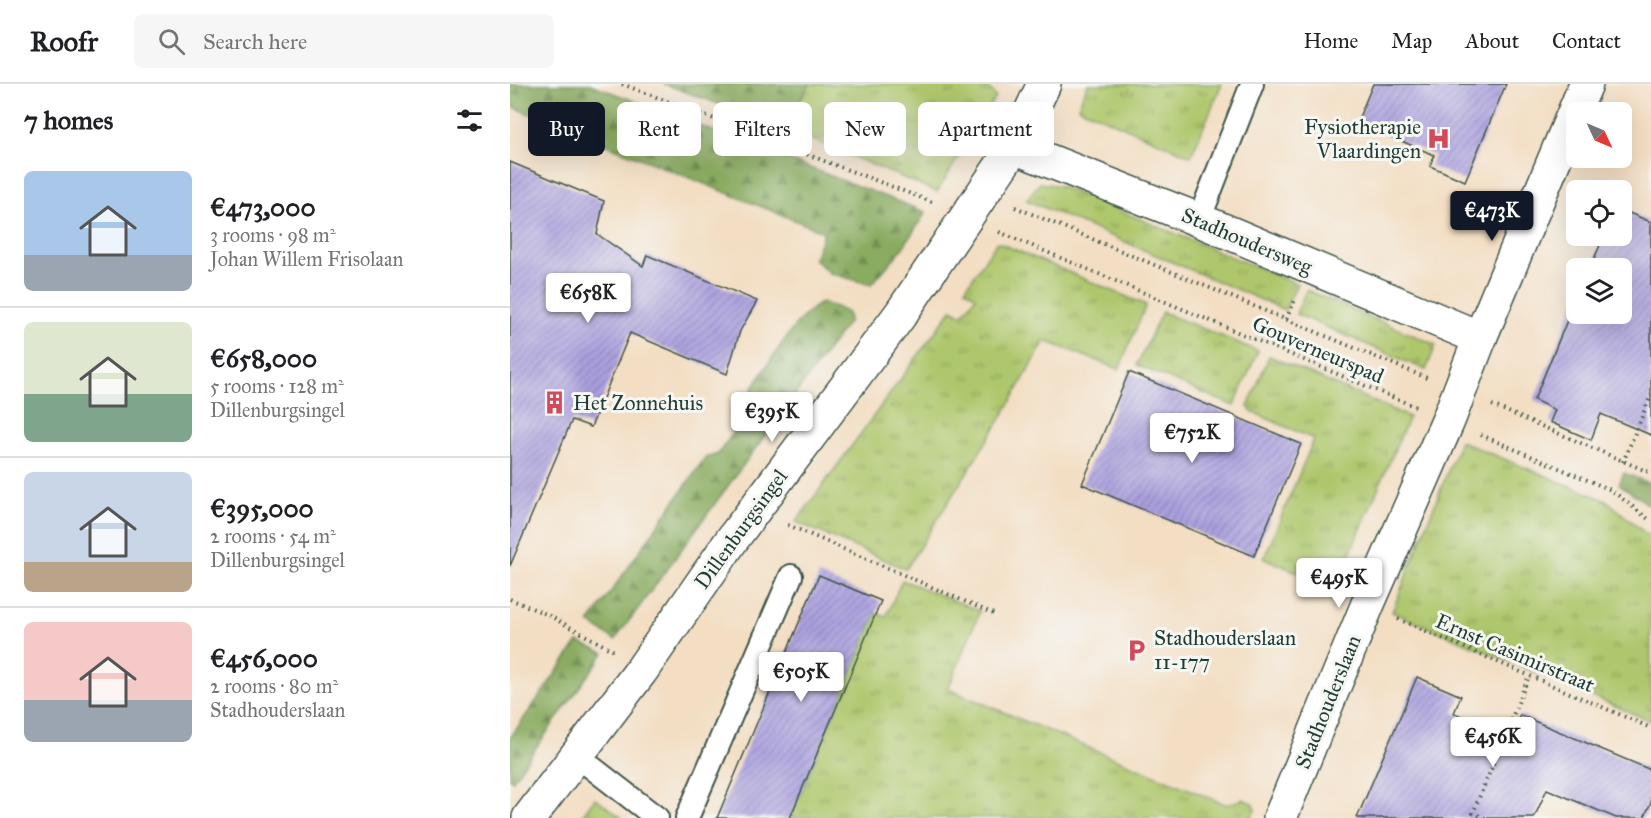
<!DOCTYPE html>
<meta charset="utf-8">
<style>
body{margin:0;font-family:"IM FELL Great Primer",serif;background:#f6f6f6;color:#202124;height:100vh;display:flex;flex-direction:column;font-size:22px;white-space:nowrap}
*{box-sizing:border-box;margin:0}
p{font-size:20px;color:#757577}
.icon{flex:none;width:33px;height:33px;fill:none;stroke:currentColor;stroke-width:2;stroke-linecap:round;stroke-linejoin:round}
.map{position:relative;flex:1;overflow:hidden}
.sheet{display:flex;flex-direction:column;background:#fff;width:510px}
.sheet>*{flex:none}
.hud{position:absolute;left:18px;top:18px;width:570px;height:54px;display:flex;gap:12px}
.needle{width:39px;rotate:134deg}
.controls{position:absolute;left:1056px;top:18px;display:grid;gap:12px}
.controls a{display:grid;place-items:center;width:66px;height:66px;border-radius:9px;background:#fff;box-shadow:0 6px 24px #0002;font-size:30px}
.price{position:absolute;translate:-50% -51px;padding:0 14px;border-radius:6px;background:#fff;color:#222;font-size:20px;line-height:39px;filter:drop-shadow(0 2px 3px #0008)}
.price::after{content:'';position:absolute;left:50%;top:36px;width:18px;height:14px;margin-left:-9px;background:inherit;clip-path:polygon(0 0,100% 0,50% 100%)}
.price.selected{background:#111827;color:#fff}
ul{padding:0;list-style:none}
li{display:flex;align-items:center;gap:18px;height:150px;padding:0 24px}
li+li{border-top:2px solid #e0e0e0}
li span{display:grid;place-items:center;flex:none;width:168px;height:120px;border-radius:9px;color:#555}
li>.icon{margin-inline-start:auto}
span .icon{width:72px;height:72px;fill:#fffc;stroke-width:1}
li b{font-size:26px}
h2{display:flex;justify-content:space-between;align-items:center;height:72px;padding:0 24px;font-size:26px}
.tag{padding:0 21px;border-radius:9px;background:#fff;box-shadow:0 6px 24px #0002;font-size:21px;line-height:54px}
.tag.selected{background:#111827;color:#fff}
header{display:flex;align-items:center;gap:36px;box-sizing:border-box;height:84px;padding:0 30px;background:#fff;border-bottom:2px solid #e0e0e0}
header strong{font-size:28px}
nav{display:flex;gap:33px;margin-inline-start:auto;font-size:21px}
.search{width:420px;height:54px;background:#f6f6f6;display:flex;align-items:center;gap:15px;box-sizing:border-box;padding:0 21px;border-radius:9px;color:#757577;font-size:22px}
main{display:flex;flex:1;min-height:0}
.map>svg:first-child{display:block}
.grass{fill:url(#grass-tufts);stroke:#668250;stroke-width:1.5}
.forest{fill:url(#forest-firs);stroke:#54744a;stroke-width:1.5}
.building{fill:url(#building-hatch)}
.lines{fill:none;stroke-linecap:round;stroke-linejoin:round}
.lane-casing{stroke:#3f5549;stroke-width:26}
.street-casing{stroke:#3f5549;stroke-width:36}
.path{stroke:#3f5549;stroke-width:4;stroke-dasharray:1.5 4.5;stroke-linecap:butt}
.lane{stroke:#fff;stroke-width:22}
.street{stroke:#fff;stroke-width:33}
.labels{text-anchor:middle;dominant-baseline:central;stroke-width:6;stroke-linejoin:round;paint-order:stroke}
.poi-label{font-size:21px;fill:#1f3d34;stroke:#f6f6f2;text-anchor:start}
.street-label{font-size:21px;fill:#1f3d34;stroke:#f6f6f2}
</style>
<header>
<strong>Roofr</strong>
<div class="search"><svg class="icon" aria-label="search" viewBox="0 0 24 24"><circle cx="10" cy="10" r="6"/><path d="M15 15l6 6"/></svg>Search here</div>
<nav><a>Home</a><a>Map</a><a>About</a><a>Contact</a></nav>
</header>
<main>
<section class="sheet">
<h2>7 homes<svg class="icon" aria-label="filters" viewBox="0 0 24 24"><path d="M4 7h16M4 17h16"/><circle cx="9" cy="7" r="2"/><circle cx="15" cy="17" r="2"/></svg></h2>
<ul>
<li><span style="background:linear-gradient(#a9c7e8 70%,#9aa5b1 0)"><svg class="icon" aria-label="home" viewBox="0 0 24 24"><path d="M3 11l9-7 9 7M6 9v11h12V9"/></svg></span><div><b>€473,000</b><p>3 rooms · 98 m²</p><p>Johan Willem Frisolaan</p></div></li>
<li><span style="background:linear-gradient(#dfe7d0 60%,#7fa58c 0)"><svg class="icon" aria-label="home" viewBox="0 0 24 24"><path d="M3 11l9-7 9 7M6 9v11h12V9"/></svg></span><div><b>€658,000</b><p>5 rooms · 128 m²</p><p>Dillenburgsingel</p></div></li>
<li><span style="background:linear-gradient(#c9d6e8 75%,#b9a48a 0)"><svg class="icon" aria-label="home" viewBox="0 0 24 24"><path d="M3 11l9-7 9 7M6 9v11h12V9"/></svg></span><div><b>€395,000</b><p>2 rooms · 54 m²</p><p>Dillenburgsingel</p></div></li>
<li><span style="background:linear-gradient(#f6c9c9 65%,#9aa5b1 0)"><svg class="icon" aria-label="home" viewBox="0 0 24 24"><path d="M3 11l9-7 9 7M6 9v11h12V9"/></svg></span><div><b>€456,000</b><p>2 rooms · 80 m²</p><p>Stadhouderslaan</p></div></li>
</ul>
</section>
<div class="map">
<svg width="1141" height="734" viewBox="0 0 1141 734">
<defs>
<pattern id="grass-tufts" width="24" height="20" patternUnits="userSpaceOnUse" patternTransform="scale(1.5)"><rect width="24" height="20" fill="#aec76c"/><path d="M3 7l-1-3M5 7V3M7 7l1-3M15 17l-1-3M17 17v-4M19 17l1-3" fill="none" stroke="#8da35a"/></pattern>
<pattern id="forest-firs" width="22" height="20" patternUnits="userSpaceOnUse" patternTransform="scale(1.5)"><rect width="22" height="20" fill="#8aac60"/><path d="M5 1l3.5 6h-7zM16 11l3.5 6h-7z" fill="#708d50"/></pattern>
<pattern id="building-hatch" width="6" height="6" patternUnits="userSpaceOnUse" patternTransform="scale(1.5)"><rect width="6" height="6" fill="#aba0df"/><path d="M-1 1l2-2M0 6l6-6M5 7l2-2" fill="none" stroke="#8b84b6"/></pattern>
</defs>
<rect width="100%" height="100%" fill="#f6f6f2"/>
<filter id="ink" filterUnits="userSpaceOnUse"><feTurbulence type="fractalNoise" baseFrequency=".0167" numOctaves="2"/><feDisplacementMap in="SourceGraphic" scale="12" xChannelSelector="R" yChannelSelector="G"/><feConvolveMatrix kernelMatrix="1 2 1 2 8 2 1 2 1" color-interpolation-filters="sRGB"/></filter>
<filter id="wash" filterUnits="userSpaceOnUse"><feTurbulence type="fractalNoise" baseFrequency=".008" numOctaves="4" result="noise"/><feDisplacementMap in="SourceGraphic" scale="24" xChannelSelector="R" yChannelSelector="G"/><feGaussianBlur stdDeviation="1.35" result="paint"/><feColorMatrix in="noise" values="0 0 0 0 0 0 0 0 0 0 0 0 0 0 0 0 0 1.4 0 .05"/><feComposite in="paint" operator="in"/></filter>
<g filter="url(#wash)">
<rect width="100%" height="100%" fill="#f3dec3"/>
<g class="grass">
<path d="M300,0H465L478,3L486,13L427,108L272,43Z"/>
<path d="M578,0H712L681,72L568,23Z"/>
<path d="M530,99L550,102L787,200L775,226L516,116Z"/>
<path d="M487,158L636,221L609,285L535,257L493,331L396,485L286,438L442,225L452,231L466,213L455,205Z"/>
<path d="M796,206L926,261L916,286L786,230Z"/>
<path d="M652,228L748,267L724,322L627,281Z"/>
<path d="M759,272L899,333L825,504L754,474L804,355L742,328L738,323Z"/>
<path d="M950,357L1097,417L1141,454V637L882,528Z"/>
<path d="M392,496L470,527L438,605L717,721L733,715L744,720L745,726L741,734H280L366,529L376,533Z"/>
<path d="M85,714L112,734H70Z"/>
</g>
<g class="forest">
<path d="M0,0H80L416,128L392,165L361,201L320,189L304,175L314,148L0,22Z"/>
<path d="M154,0H300L272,43Z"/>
<path d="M312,219L326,223L338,229L339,237L105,556L79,539L195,374L208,370L243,321L236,314C253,290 286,229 312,219Z"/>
<path d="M1114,389L1141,400V422L1109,400Z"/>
<path d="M68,558L94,569L2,697L0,695V654Z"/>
</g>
<g id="blocks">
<g class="building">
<path d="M863,0H996L955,97L920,82L924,71L847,38Z"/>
<path d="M0,78L94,117L87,150L133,182L137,171L247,217L230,247L217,290L120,249L81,343L62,336L0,482Z"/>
<path d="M1112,126L1141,138V351L1091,330L1081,356L1040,338L1045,326L1024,316L1066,215V230H1112V184H1080L1094,152H1112Z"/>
<path d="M619,288L791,360L744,472L572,400Z"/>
<path d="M309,491L371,517L280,734H207Z"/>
<path d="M907,593L951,612L944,629L1001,653L1010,631L1141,686V718L1134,734H1106L1037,705L1024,734H847Z"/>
</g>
</g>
</g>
<g filter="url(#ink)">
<use href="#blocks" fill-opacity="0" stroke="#3f5549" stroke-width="1.5"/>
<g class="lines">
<defs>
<g id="lane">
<path d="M689,136L742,0"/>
<path d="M67,672L147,734"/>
<path d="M177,734L281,492"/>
</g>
<g id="street">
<path d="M504,63L689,136L970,254"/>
<path d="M19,734L131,587L221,457L390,231L504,63L534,0"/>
<path d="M770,734L857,522L938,337L970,254L1076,0"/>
</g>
</defs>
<use href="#lane" class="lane-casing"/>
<use href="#street" class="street-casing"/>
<g class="path">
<path d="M112,0L425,119"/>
<path d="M505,123L917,294"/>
<path d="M489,148L906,323"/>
<path d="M776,235L786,214"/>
<path d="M982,321L1141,389"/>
<path d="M971,351L1101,406L1141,437"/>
<path d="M1113,378L1141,311"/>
<path d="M278,441L484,530"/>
<path d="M0,515L36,530L104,567"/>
<path d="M888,535L1141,644"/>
<path d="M975,734L963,729L1019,592"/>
</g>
<use href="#lane" class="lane"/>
<use href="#street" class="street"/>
</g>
</g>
<defs>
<symbol id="hospital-bare" viewBox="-9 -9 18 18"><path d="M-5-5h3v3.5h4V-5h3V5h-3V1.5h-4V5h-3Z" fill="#d1495b" stroke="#f6f6f2" stroke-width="2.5" paint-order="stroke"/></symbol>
<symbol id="building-bare" viewBox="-9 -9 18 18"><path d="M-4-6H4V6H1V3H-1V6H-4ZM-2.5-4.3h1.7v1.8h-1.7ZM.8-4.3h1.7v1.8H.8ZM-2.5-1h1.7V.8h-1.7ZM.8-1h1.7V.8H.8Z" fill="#d1495b" stroke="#f6f6f2" stroke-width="2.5" paint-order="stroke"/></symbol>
<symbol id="parking-bare" viewBox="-9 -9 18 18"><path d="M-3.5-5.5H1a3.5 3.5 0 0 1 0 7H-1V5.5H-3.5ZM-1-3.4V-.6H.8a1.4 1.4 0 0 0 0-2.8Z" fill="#d1495b" stroke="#f6f6f2" stroke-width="2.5" paint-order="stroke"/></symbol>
</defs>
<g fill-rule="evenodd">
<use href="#hospital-bare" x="912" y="38" width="33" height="33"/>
<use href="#building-bare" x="28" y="302" width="33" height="33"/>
<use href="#parking-bare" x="610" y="550" width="33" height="33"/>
</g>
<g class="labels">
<g class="poi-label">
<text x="911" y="43" text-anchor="end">Fysiotherapie<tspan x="911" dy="24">Vlaardingen</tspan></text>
<text x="63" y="319">Het Zonnehuis</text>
<text x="644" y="554">Stadhouderslaan<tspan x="644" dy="24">11-177</tspan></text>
</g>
<g class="street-label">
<text transform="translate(737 157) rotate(23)">Stadhoudersweg</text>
<text transform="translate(808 266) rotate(23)">Gouverneurspad</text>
<text transform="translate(231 445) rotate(-54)">Dillenburgsingel</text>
<text transform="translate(1005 569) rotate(23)">Ernst Casimirstraat</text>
<text transform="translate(818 618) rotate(-68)">Stadhouderslaan</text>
</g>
</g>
</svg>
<div class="controls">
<a><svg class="needle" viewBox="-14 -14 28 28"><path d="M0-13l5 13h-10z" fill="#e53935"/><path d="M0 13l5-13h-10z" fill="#757577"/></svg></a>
<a><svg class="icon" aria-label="locate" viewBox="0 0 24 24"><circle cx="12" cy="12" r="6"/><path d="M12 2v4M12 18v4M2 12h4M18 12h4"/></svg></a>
<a><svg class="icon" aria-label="layers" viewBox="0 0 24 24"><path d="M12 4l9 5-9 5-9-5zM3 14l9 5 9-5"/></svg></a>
</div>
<b class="price selected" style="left:982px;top:158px">€473K</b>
<b class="price" style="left:78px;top:240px">€658K</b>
<b class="price" style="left:262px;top:359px">€395K</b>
<b class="price" style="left:682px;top:380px">€752K</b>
<b class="price" style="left:829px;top:525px">€495K</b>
<b class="price" style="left:291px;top:619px">€505K</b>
<b class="price" style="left:983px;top:684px">€456K</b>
<div class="hud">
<a class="tag selected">Buy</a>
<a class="tag">Rent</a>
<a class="tag">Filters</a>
<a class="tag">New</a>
<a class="tag">Apartment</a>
</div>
</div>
</main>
